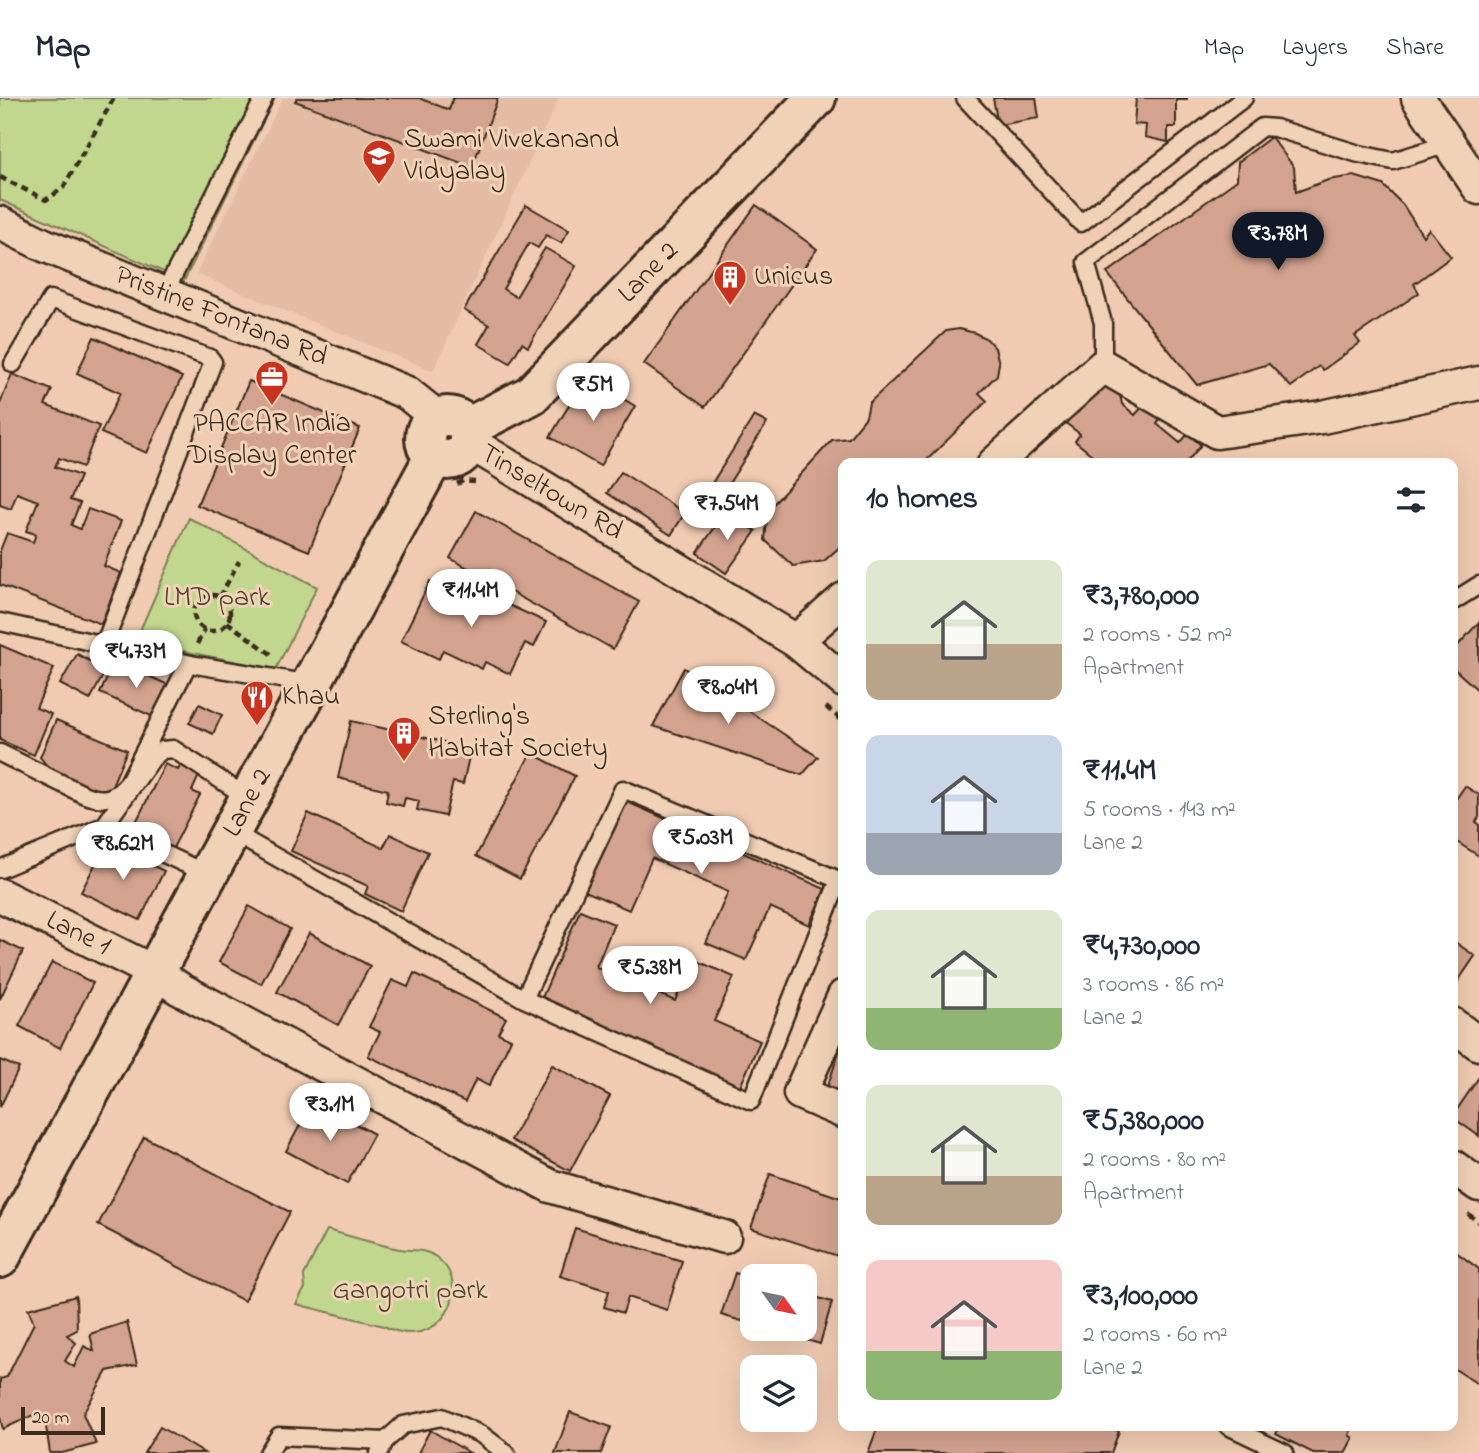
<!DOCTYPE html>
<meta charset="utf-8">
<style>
body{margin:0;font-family:"Indie Flower",sans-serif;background:#f2f2f3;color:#1f2937;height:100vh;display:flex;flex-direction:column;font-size:26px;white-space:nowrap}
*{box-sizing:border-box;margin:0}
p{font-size:23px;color:#747a83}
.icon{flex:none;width:38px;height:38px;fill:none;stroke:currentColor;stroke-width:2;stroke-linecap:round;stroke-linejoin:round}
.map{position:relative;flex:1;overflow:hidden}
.sheet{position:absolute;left:838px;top:360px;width:620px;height:973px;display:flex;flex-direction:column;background:#fff;border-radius:14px;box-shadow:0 7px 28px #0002}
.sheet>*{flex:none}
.needle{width:46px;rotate:123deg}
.tools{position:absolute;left:740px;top:1166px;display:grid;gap:14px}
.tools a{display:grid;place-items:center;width:77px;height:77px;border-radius:14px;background:#fff;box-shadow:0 7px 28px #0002;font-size:35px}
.scale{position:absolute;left:21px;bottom:18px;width:84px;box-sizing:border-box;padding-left:7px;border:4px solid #3b2a1e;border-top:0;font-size:19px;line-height:24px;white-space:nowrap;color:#3b2a1e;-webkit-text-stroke:5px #f0d2b6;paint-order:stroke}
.price{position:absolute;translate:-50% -60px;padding:0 16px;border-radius:24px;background:#fff;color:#222;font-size:23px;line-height:46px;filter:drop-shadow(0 2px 4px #0008)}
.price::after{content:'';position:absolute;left:50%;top:42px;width:21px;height:16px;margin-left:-10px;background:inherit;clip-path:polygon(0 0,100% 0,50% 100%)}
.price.on{background:#111827;color:#fff}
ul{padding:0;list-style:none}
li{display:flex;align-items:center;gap:21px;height:175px;padding:0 28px}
li span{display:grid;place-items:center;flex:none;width:196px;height:140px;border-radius:14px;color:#555}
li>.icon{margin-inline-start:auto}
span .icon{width:84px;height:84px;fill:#fffc;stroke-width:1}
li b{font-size:30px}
h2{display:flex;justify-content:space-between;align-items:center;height:84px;padding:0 28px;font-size:30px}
header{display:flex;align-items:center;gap:42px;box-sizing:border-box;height:98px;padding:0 35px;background:#fff;border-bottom:2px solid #e0e1e3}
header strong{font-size:33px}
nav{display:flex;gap:38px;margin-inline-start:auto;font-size:24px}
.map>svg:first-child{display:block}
.built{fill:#e4bca4}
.green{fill:#c1d78d;stroke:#7e8056;stroke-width:2}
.building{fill:#d3a38f;stroke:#3b2a1e;stroke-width:2}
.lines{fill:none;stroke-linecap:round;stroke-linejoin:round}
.lane-casing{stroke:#3b2a1e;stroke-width:21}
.street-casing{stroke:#3b2a1e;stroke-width:37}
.secondary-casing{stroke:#3b2a1e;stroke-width:44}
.path{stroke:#3b2a1e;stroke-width:4.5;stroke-dasharray:7 5;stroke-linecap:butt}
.lane{stroke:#f0d2b6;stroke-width:16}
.street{stroke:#f0d2b6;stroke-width:32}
.secondary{stroke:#f0d2b6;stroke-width:38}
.labels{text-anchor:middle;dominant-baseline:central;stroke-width:6;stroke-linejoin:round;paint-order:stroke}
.poi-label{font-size:28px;fill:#3b2a1e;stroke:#f0d2b6;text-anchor:start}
.street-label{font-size:28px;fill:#3b2a1e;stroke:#f0d2b6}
.park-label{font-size:28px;fill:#4f442f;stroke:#f0d2b6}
</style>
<header>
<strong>Map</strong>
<nav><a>Map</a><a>Layers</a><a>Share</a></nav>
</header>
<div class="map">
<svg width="1479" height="1355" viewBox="0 0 1479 1355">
<rect width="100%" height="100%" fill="#f0cbb1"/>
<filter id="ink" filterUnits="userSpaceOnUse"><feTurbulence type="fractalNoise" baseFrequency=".0143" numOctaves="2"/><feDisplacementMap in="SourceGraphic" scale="14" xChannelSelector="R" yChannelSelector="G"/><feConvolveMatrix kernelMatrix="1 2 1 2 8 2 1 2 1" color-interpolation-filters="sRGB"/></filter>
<g filter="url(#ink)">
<path class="built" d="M283,0H559L433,273L196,176Z"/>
<g class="green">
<path d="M0,0H275L184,183L0,102Z"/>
<path d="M189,420L317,489L276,571L135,544Z"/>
<path d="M327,1132C350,1138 372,1145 395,1150C410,1154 422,1149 436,1159C477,1189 439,1257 384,1228L296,1206L305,1190L304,1177Z"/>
</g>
<g class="building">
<path d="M297,0H419L449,12L453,0H498L472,69L295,3Z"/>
<path d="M993,0H1036L1039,20L998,27Z"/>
<path d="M1136,0H1187V2H1176V29H1168V44L1145,39L1146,27L1134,26Z"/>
<path d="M1271,39L1294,69L1296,94L1328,82L1354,78L1383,87L1403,107L1423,138L1429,131L1451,159L1414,186L1419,195L1355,238L1360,245L1323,272L1319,268L1291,289L1269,266L1197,287L1107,175L1237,82L1238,64Z"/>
<path d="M526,107L569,132L561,145L546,137L538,150L529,145L503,191L516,199L545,150L576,168L528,249L522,245L510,265L478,246L489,227L464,212Z"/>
<path d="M756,107L817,151L705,309L644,266Z"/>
<path d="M959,231L975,235L987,241L995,250L999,265L997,277L979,295L987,303L925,364L844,366V445L824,463L793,468L765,442L768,412L832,342L849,340L866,319L869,305L946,233Z"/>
<path d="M94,239L182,279L147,355L101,335L120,295L77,275Z"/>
<path d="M12,276L52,292L45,307L99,328L83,369L59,360L55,369L80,378L70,402L80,405L71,427L80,431L88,411L121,423L104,468L121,475L101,526L0,487V453L7,435L33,444L36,436L26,433L38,403L17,395L11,411L0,407V306Z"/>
<path d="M249,283L360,330L309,453L197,407Z"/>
<path d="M594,283L635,308L600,368L550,339L574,299L582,303Z"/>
<path d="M1110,287L1118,289L1122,306L1135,317L1144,307L1160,321L1157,326L1180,345L1188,336L1201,347L1185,366H1103L1075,343L1080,336L1059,320L1071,308L1078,314L1100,289Z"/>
<path d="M754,318L767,325L716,406L704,398Z"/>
<path d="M621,374L685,415L671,437L607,395Z"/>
<path d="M727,412L756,433L726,475L697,455Z"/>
<path d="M476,413L639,504L613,551L450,460Z"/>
<path d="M430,483L489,510L493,500L546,524L534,549L525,545L510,576L485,564L482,571L443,552L439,561L401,543Z"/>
<path d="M1479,524V593L1452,569V554Z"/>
<path d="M0,547L54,570L36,610L51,616L34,657L0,642Z"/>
<path d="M77,556L106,572L90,602L60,586Z"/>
<path d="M115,563L173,589L158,621L100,595Z"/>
<path d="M684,570L770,627L818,659L802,677L653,628Z"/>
<path d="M199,606L222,617L213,636L189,625Z"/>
<path d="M56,622L127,652L108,697L52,674L40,659Z"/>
<path d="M351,623L471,650L463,686L453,684L445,718L417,712L419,703L405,700L403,708L386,704L388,692L338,680Z"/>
<path d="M531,655L575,678L520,781L476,758Z"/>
<path d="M182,664L201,673L192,693L200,697L171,754L131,734L165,666L178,672Z"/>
<path d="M1465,688L1479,697V719L1476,724L1479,726V758L1452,741V707Z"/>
<path d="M625,703L825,791L809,827L770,809L746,862L706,845L728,794L652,760L629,812L585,793Z"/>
<path d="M308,715L383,750L390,736L428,754L401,813L365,796L368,788L291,753Z"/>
<path d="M106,745L164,773L140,822L81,794Z"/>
<path d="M249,808L290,831L261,886L219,864Z"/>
<path d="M580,812L614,826L596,869L675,903L693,861L734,879L714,923L760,943L740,989L541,902Z"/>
<path d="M309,835L370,868L338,927L277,894Z"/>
<path d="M0,842L23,853L0,901Z"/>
<path d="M1452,842L1475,858L1452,892Z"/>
<path d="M52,864L93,885L60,950L19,928Z"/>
<path d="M414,875L506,920L498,935L511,941L489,988L476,981L465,1004L368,958L380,934L369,929L392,882L408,889Z"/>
<path d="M844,939V999L826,993Z"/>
<path d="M0,962L19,970L0,1009Z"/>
<path d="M552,967L610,998L570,1073L511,1042Z"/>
<path d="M1479,979V1038L1452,1019Z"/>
<path d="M313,1003L374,1036L347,1086L286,1053Z"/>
<path d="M144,1039L290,1114L244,1203L98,1127Z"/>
<path d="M770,1076L844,1101V1160L751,1130Z"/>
<path d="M575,1130L682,1163L667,1212L628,1199L623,1215L604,1209L609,1193L560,1178Z"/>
<path d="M1452,1151L1479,1171V1287L1452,1269Z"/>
<path d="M735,1175L752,1180V1226L721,1217Z"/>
<path d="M805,1196L832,1204L820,1246L767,1230H805Z"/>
<path d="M76,1198L77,1232L67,1237L76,1245L65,1263L74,1269L84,1248L94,1253L90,1236L127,1224L137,1267L107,1273L83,1316L96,1346L62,1355H50L45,1322L33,1317L3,1331L0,1319V1281L7,1279L34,1225L28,1211Z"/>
<path d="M570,1314L611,1329L601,1355H555Z"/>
<path d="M878,1328H1105L1119,1333L1111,1355H868Z"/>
<path d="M1280,1328H1353L1349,1337L1353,1340L1345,1355H1313L1276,1336Z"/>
<path d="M160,1329L204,1355H144Z"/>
<path d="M430,1332L470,1355H418Z"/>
</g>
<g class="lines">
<defs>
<g id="lane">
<path d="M965,0L1081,125L1244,0"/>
<path d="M164,196L264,0"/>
<path d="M13,266L51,201L210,260L213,264L104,547"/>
<path d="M1103,268V225L1086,164L1262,29L1275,30L1359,56L1393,63L1448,46"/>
<path d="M1452,504L1479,487"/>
<path d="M0,524L196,567L293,583L309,588"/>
<path d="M0,655L85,697C104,704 115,701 128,685L188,566"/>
<path d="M104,728L209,777"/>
<path d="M232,734L524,901L751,1003L839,782L623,691L524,901"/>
<path d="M0,771L104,728L152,661L162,652L173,651L250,701"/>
<path d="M1228,1328L1285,1355"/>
<path d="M268,1355L279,1338L385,1343"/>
<path d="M379,1355L385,1343L403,1327L442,1319L482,1337L506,1355"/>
</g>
<g id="street">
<path d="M1418,0L1479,90"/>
<path d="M0,125L44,147L407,295L438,320"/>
<path d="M469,344L796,543L844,583"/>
<path d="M994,366L1103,268L1217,334L1322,319L1479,285"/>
<path d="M796,543L844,501"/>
<path d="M0,797L156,875L180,891L550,1088L724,1139"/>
<path d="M844,898L800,995L844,1014"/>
<path d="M1452,926L1479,946"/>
<path d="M1452,1068L1479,1087"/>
</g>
<g id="secondary">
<circle cx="447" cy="340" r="22"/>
<path d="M467,330L531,297L816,0"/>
<path d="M0,1160L434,359"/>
</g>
</defs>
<use href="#lane" class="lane-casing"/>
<use href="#street" class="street-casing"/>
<use href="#secondary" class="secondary-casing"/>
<g class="path">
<path d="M0,79L46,102L63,90L114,0"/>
<path d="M457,386L463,383L475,384"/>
<circle cx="212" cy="515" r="18"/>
<path d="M220,499L239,463"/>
<path d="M227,524L271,556"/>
<path d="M197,546L205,531"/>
<path d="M826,609L844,624"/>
<path d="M1468,1116L1479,1124"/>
</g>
<use href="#lane" class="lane"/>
<use href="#street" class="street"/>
<use href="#secondary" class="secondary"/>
</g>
</g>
<defs>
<symbol id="school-pin" viewBox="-11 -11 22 30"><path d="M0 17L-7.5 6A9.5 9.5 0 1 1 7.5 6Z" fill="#c8321e" stroke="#f0d2b6"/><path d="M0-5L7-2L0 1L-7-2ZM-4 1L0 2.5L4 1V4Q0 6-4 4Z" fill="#fff"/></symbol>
<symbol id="building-pin" viewBox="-11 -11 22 30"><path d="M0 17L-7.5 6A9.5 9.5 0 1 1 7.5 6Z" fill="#c8321e" stroke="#f0d2b6"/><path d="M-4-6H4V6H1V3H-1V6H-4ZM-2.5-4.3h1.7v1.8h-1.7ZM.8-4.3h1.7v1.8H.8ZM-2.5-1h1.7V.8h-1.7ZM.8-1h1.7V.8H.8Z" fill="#fff"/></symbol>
<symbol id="office-pin" viewBox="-11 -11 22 30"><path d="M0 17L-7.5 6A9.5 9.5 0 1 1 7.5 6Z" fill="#c8321e" stroke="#f0d2b6"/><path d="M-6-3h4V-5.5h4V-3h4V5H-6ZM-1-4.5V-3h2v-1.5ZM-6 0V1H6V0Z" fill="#fff"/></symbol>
<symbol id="restaurant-pin" viewBox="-11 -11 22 30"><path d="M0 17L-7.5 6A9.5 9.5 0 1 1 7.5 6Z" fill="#c8321e" stroke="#f0d2b6"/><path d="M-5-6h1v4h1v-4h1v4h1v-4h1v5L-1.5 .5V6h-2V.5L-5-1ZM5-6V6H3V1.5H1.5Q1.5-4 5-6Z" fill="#fff"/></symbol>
</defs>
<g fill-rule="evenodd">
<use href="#school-pin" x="360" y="39" width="38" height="52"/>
<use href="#building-pin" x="711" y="160" width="38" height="52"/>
<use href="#office-pin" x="253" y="260" width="38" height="52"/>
<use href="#restaurant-pin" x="238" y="580" width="38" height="52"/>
<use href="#building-pin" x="385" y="616" width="38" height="52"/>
</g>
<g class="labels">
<g class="poi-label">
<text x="404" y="42">Swami Vivekanand<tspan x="404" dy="32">Vidyalay</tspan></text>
<text x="754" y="179">Unicus</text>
<text x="272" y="326" text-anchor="middle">PACCAR India<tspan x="272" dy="32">Display Center</tspan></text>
<text x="282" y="599">Khau</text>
<text x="428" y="619">Sterling's<tspan x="428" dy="32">Habitat Society</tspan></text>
</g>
<g class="street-label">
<text transform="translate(649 175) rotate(-46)">Lane 2</text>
<text transform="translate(221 219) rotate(22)">Pristine Fontana Rd</text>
<text transform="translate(551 395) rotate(31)">Tinseltown Rd</text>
<text transform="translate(248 705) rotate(-62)">Lane 2</text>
<text transform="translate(78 836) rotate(26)">Lane 1</text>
</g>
<g class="park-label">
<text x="217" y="500">LMD park</text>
<text x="410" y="1193">Gangotri park</text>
</g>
</g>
</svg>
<div class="tools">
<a><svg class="needle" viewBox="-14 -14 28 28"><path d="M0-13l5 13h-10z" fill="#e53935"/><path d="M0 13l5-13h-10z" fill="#747a83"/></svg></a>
<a><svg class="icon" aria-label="layers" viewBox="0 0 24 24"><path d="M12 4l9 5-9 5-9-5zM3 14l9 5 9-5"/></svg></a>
</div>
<div class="scale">20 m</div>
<b class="price on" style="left:1278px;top:174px">₹3.78M</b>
<b class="price" style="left:593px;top:325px">₹5M</b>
<b class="price" style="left:727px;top:444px">₹7.54M</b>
<b class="price" style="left:471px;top:531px">₹11.4M</b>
<b class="price" style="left:136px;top:592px">₹4.73M</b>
<b class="price" style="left:728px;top:628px">₹8.04M</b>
<b class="price" style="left:701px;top:778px">₹5.03M</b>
<b class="price" style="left:123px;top:784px">₹8.62M</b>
<b class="price" style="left:650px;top:908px">₹5.38M</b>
<b class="price" style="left:330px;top:1045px">₹3.1M</b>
<section class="sheet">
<h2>10 homes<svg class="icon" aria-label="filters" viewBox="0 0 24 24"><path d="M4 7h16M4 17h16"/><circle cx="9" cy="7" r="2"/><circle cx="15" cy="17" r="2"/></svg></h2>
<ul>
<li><span style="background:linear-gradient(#dfe7d0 60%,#b9a48a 0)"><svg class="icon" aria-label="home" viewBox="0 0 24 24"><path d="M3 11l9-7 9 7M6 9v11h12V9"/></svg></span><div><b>₹3,780,000</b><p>2 rooms · 52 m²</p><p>Apartment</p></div></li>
<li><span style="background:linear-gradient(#c9d6e8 70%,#9aa5b1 0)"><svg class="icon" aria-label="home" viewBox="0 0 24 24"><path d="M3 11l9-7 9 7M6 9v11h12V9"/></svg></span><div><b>₹11.4M</b><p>5 rooms · 143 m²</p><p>Lane 2</p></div></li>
<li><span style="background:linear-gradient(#dfe7d0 70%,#8fb573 0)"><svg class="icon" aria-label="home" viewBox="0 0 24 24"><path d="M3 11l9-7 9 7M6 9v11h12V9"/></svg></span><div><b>₹4,730,000</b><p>3 rooms · 86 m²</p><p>Lane 2</p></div></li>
<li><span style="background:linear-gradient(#dfe7d0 65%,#b9a48a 0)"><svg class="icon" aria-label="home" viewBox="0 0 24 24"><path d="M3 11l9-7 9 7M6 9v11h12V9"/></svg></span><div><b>₹5,380,000</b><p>2 rooms · 80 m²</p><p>Apartment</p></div></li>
<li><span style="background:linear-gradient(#f6c9c9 65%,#8fb573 0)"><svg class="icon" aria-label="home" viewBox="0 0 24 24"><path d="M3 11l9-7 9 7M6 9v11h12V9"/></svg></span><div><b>₹3,100,000</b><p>2 rooms · 60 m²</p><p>Lane 2</p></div></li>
</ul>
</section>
</div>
